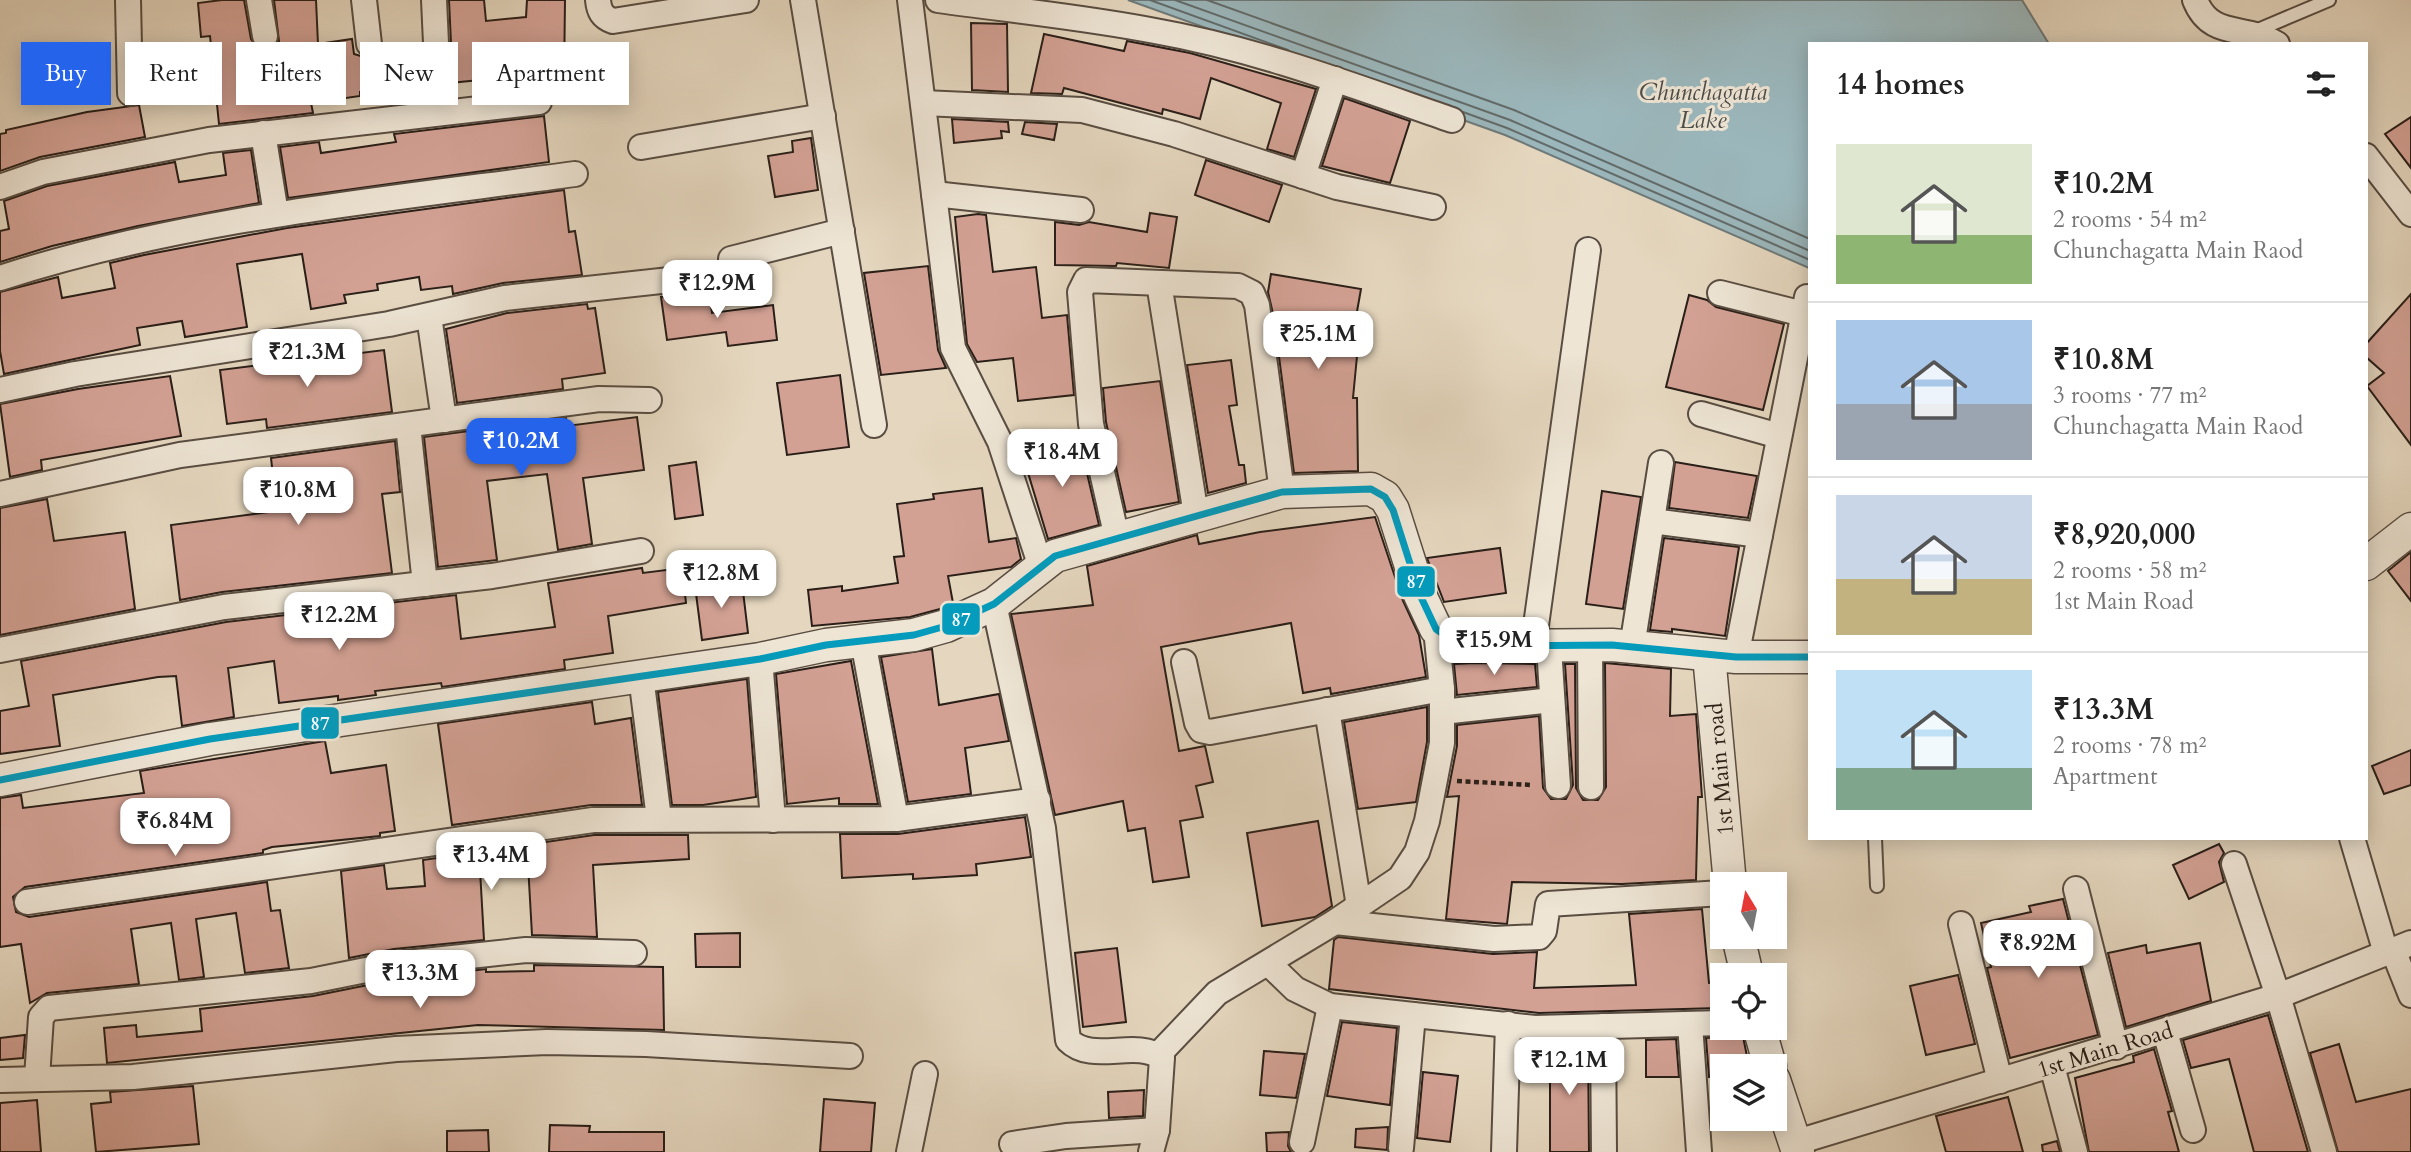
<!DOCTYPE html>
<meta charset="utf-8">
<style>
body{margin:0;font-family:Cardo,serif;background:#f6f6f6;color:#222;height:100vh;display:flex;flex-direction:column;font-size:26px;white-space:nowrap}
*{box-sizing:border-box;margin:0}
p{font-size:23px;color:#767676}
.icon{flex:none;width:38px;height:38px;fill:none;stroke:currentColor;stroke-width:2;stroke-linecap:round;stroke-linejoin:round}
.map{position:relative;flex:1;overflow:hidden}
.details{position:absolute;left:1808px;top:42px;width:560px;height:798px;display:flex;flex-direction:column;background:#fff;border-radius:0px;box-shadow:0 4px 18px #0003}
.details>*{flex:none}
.guide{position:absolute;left:21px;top:42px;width:665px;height:63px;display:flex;gap:14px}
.needle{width:46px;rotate:350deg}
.tools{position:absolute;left:1710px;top:872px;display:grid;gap:14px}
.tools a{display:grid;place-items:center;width:77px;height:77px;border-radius:0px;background:#fff;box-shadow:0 4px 18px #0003;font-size:35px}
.price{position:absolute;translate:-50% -60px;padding:0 16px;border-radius:14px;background:#fff;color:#222;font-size:23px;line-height:46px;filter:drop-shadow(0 2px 4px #0008)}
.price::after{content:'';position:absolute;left:50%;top:42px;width:21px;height:16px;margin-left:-10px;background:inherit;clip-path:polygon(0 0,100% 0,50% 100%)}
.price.active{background:#2563eb;color:#fff}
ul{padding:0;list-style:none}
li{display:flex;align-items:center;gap:21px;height:175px;padding:0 28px}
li+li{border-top:2px solid #e0e0e0}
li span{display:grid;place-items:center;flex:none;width:196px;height:140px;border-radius:0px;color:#555}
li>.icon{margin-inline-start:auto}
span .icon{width:84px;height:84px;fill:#fffc;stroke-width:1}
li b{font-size:30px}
h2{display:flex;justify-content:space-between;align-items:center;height:84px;padding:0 28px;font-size:30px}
.pill{padding:0 24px;border-radius:0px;background:#fff;box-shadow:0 4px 18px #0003;font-size:24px;line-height:63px}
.pill.active{background:#2563eb;color:#fff}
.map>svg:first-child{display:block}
.water{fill:#9bb7bc;stroke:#6e7a7a;stroke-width:2}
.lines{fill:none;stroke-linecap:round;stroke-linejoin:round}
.shore{stroke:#626b6a;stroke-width:2}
.building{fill:#d3a194;stroke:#2a1f18;stroke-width:2}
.service-casing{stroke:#594d42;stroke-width:16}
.minor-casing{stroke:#594d42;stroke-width:28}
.tertiary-casing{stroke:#594d42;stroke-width:35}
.path{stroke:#2a1f18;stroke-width:4.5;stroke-dasharray:5 3.5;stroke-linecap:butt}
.service{stroke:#eee5d5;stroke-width:12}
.minor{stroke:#eee5d5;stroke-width:24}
.tertiary{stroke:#eee5d5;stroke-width:32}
.bus-1-casing{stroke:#eee5d5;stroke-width:12}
.bus-1{stroke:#049bbc;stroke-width:7}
.labels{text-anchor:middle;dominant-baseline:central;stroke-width:6;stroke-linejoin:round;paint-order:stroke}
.street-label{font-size:23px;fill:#2a1f18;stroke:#eee5d5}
.water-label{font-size:24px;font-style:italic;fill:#4c4d49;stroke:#eee5d5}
.line-badge{stroke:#eee5d5;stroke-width:2.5}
.badge-label{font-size:19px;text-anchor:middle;font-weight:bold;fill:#fff}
</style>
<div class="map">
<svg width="2411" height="1152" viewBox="0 0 2411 1152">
<rect width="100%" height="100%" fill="#e5d7bf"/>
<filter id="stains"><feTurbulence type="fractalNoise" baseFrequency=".00286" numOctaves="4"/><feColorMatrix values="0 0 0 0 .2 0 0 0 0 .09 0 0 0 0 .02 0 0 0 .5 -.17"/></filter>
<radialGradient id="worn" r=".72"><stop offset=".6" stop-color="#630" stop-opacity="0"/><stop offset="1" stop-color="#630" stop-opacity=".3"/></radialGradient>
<path class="water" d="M1128,0H2022L2049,44H1810L1809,268L1505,135Z"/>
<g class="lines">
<g class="shore">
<path d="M1150,0L1288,50"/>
<path d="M1175,0L1510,120L1810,251"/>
<path d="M1207,0L1514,110L1810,239"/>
<path d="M1463,112L1507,128L1810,260"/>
</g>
</g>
<g class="building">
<path d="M222,0H244L251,39L259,50L267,51L279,41L274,0H316L318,44L352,39L354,54L370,59L382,51L422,47L430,56L445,55L451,43L449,0H484L486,21L526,17L527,0H565L564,79H529V75L360,92V96L311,103L313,113L219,124L210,36L201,37L198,3Z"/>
<path d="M971,23L1007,24L1008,92L972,90Z"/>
<path d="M1044,34L1124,51L1127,41L1190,53L1316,89L1294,157L1267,149L1281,103L1211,78L1200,119L1163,109L1162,114L1064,88L1062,94L1031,93Z"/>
<path d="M1344,98L1410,121L1390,183L1322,166Z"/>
<path d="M139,105L145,137L40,157L0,171V134L6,133V130L87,112Z"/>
<path d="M544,116L549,162L288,198L280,147L319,142L321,153L396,142L394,134Z"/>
<path d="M2411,117V168L2385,134Z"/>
<path d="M952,119L1008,122L1009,132L1001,131L1002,138L954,143Z"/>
<path d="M1025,122L1057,124L1054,140L1022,134Z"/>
<path d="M811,138L818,190L775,197L768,156L793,152L792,141Z"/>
<path d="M251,150L259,203L138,226L52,246L0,262V231L9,229L4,201L47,186L175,162L179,182L226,175L223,153Z"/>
<path d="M1206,160L1282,185L1269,222L1195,195Z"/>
<path d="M564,190L569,232L575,231L582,275L503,283L453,294L452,286L421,290L419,277L377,284L378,290L344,295L346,303L311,309L302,254L237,264L247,327L185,337L182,321L137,328L140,345L4,374L0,351V292L58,277L62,298L115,288L110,263L144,255L287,228Z"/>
<path d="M1150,213L1177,217L1169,268L1117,263L1116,266L1055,265V222L1079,225L1089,222L1147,232Z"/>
<path d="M978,214L986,215L993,272L1036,267L1042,318L1067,315L1074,395L1018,401L1013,358L977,362L967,344L955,217Z"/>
<path d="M928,266L938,350L946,368L881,375L864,273Z"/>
<path d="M1271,274L1361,289L1353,334L1359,335L1353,398H1357L1358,471L1294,473L1277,341L1279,318H1274L1268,292Z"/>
<path d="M709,292L712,313L773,305L777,340L728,346L726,332L667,340L661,297Z"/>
<path d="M2411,294V445L2367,386L2384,373L2366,357V344Z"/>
<path d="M1689,295L1707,300L1716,307L1784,324L1763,410L1666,387Z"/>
<path d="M587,304L588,309L595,308L605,373L562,379L563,389L457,403L446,329L507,313Z"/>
<path d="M320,350L321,358L384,350L392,412L267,428L266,419L227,424L220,370L260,365V360Z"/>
<path d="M1231,360L1237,405L1229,406L1239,465H1244L1246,483L1208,493L1187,365Z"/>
<path d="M840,375L849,447L787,455L777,383Z"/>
<path d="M170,376L181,436L41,460L42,470L10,477L0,404L78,389Z"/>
<path d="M1160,381L1179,502L1126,512L1106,422L1103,388Z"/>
<path d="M637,417L644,470L583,478L592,544L558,550L547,474L487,481L497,560L438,567L424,437L566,418L567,426Z"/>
<path d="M395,441L400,492L382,494L392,573L222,592L180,600L171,525L277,511L271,458Z"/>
<path d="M1080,443L1099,525L1048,539L1022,453Z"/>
<path d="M696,462L703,515L675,519L669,466Z"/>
<path d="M1675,462L1757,476L1748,518L1669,508Z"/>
<path d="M982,488L989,542L1016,538L1021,559L1011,567L948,576L953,603L940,609L910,617L812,626L808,590L842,586V591L898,583L894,557L904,556L897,504L934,499L933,494Z"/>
<path d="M1602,491L1641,497L1623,609L1586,604Z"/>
<path d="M47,499L54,541L125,532L135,609L0,635V508Z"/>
<path d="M1375,517L1403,601L1419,635L1426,677L1331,694L1330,688L1303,693L1291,623L1161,647L1179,751L1205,746L1213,782L1196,786L1203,817L1180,821L1189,877L1153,882L1145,828L1128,831L1123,801L1055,815L1011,614L1093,605L1087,566L1197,535L1199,544L1260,532Z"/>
<path d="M1664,538L1739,547L1725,636L1672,629V632L1650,630Z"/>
<path d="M1500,548L1506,593L1444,602L1427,558Z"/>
<path d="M2411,552V601L2388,571Z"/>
<path d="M642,568L643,573L682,568L686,603L608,616L613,653L564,660L565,669L442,687L441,683L375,691L376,695L338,700V696L279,703L274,661L228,668L234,717L182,726L176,676L158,677L53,695L60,746L0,754V711L29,706L21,661L226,622L456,595L461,639L555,627L548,583Z"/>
<path d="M742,583L748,633L702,640L695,586Z"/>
<path d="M932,649L939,705L999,694L1009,741L965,748L971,794L908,802L881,657Z"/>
<path d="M851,661L878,804H839V798L787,804L776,674Z"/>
<path d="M1475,663L1535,664L1537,687L1457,695L1454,664Z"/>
<path d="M1605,663L1671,669L1670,716L1696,714L1702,797H1698L1696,880L1622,884L1512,882L1507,924L1446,919L1459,796L1447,797L1457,746V725L1539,716L1543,788L1551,799H1566L1573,785L1565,664H1575L1576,788L1583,800H1598L1606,787Z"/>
<path d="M747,679L756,797L703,805H672L658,692Z"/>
<path d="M592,702L595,724L631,718L642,805H591L452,825L438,724Z"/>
<path d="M1427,707V742L1416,802L1358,809L1344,722Z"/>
<path d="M325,741L331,773L386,765L395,831L380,833V836L272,847L263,850V853L25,887L13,897L16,912L29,917L267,882L271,911L280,910L289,968L245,973L236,913L196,919L204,977L179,980L171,923L131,929L139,984L47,993L30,1003L21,944L0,947V798L21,795L23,808L144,793L140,771Z"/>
<path d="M2411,750V785L2384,794L2372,766Z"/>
<path d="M1025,817L1031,857L976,864L977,875L913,879V874L842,878L840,834H898Z"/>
<path d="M1318,821L1332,906L1315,917L1262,926L1247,833Z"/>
<path d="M594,835H688L689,859L593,865L597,937L532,935L528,864L480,870L484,940L394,949L349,958L341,871L384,865L387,889L425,886L423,860Z"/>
<path d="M2219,844L2224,853L2219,862L2224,882L2189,899L2173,865Z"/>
<path d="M2063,899L2098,1035L2010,1058L1987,968L1991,967L1981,923L2031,912L2029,906Z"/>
<path d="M1702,909L1709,983L1718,982L1719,1008L1539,1013L1329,989L1334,940L1338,937L1493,954L1537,952L1534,988L1636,985L1629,914Z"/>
<path d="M740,933V967H696L695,934Z"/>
<path d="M2200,943L2211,1001L2126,1027L2108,953L2146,945L2147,953Z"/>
<path d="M1117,948L1126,1022L1083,1027L1075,953Z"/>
<path d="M534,965L663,967L664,1030L478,1025L107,1063L104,1028L136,1025L137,1037L202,1031L200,1009L313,996L398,979L486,969V972L534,971Z"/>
<path d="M1958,975L1975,1044L1926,1055L1910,986Z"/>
<path d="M2268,1015L2308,1152H2254L2229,1059L2191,1068L2183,1040Z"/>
<path d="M1342,1022L1397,1028L1390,1105L1327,1096Z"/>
<path d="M1736,1027H1741L1749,1066H1722V1076L1709,1077L1706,1038L1729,1036Z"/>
<path d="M25,1035L23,1058L0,1060V1038Z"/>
<path d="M1676,1039L1679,1077H1646V1040Z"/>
<path d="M1588,1041L1589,1152H1550V1042Z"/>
<path d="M2339,1044L2356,1102L2411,1089V1152H2338L2310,1053Z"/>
<path d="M2154,1049L2172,1111L2168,1112L2179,1152H2089L2075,1078L2134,1062L2133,1056Z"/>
<path d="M1264,1051L1305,1054L1296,1098L1260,1095Z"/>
<path d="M1423,1072L1458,1076L1450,1142L1417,1138Z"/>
<path d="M193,1086L199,1144L96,1152L91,1104L111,1102L110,1092Z"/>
<path d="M1144,1090L1143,1116L1109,1118L1108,1092Z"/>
<path d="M2008,1097L2023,1152H1946L1936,1116Z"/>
<path d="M824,1099L875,1103L871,1152H820Z"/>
<path d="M37,1100L41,1152H0V1103Z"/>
<path d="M550,1125L590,1126L589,1132H664V1152H549Z"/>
<path d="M1388,1127L1387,1150L1355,1147L1356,1129Z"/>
<path d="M488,1130L489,1152H447V1131Z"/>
<path d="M1289,1132L1288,1146L1291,1152H1267L1266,1133Z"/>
<path d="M2057,1141L2060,1152H2043L2042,1145Z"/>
</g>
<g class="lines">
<defs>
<g id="service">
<path d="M2253,32L2329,0"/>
<path d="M1875,838L1877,886"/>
</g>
<g id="minor">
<path d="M128,0L130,93"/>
<path d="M259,0L265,36"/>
<path d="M364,0L369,44"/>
<path d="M434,0L436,43"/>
<path d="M598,0C599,11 602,17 613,21L746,0"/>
<path d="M803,0L874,425"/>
<path d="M910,0L953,348L1000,442L1041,567"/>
<path d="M938,0C1010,10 1083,17 1155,31C1257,49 1354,86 1452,120"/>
<path d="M2195,0C2211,40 2245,24 2277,44"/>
<path d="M923,103L1082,110L1174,134L1337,187L1433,207"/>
<path d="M263,133L276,214"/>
<path d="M641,147L823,116"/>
<path d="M2366,156L2411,214"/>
<path d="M1303,176L1335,79"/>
<path d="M0,187L43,172L209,140L539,102"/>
<path d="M934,194L1081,210"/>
<path d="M731,259L842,231"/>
<path d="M0,278C186,218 382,200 575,174"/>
<path d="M1159,283L1196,515"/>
<path d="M1720,293L1803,314"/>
<path d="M429,316L444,420"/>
<path d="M0,390L75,374L389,324L505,298L670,280"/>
<path d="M1701,414L1779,436"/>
<path d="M408,425L425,584"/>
<path d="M0,494L180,455L599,399L649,400"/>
<path d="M1652,521L1760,535"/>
<path d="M1117,538L1091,424L1080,292L1086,280L1238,286L1252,293L1257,305L1282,492"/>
<path d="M994,604L1043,828L1068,1040C1093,1065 1135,1038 1162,1058L1157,1130L1151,1152"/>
<path d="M863,641L896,819"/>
<path d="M1590,645L1591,787"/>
<path d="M1533,647L1588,250"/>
<path d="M1549,647L1558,786"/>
<path d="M1632,647L1661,463"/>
<path d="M0,650L224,607L492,576L641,551"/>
<path d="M1736,657L1807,297"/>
<path d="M760,659L773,820"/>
<path d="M1184,662L1197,723L1201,730L1210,732L1442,689"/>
<path d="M641,676L659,819"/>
<path d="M1327,710L1359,906"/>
<path d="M1442,712L1552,700"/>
<path d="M2352,838L2386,953"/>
<path d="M2234,864L2278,996L2324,1152"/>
<path d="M2076,889L2116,1047"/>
<path d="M27,902L593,820L896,819L1038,800"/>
<path d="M1335,922L1494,939L1539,937L1544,931L1548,904L1722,893"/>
<path d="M1961,924L2000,1081"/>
<path d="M2393,950L2411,995"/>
<path d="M1268,963L1295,989L1330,1006L1535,1028L1722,1023"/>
<path d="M1690,1024L1699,1152"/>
<path d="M1603,1026L1604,1152"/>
<path d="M2165,1032L2193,1130"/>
<path d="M1158,1055L1217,993L1335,922L1400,878L1417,852L1427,821L1442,743V689L1436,629"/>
<path d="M2052,1066L2075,1152"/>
<path d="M37,1078L41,1017L49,1008L311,981L396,964L526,950L634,953"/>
<path d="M0,1080L133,1077L396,1049L547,1042L646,1044L850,1056"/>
<path d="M1302,1142L1330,1006"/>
<path d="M1794,1143L2278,996L2411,943"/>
<path d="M1012,1144L1066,1136L1157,1130"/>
<path d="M1401,1148L1413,1015"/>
<path d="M909,1152L925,1074"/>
<path d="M1504,1152L1508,1024"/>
</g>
<g id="tertiary">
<path d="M2366,564L2411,529"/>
<path d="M1709,655L1730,884"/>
<path d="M0,780L210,739L760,659L826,645L914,635L946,626L994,604L1055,556L1282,492L1371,489L1385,497L1393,510L1420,595L1436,629L1449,638L1485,646L1612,645L1736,657H1810"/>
<path d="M1738,936L1747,975"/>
<path d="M1759,1027L1770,1066"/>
<path d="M1774,1080L1798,1152"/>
</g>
</defs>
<use href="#service" class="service-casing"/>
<use href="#minor" class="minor-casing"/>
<use href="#tertiary" class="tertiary-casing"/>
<path class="path" d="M1457,781L1532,785"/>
<use href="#service" class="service"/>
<use href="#minor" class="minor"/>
<use href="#tertiary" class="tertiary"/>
<defs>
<path id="bus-1" d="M0,780L210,739L760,659L826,645L914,635L946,626L994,604L1055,556L1282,492L1371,489L1385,497L1393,510L1420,595L1436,629L1449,638L1485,646L1612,645L1736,657H1810"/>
</defs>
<use href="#bus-1" class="bus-1-casing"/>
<use href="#bus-1" class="bus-1"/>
</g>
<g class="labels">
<g class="street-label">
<text transform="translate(1720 769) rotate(-95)">1st Main road</text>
<text transform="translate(2105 1050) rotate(-17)">1st Main Road</text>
</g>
<g class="water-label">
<text x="1703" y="92">Chunchagatta<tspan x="1703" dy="28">Lake</tspan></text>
</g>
</g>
<g class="line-badge">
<rect x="1396" y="565" width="40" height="33" rx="7" fill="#049bbc"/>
<rect x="941" y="602" width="40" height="34" rx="7" fill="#049bbc"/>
<rect x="300" y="706" width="40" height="34" rx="7" fill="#049bbc"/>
</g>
<g class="badge-label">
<text x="1416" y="588">87</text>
<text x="961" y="626">87</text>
<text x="320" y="730">87</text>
</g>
<rect width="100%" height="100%" filter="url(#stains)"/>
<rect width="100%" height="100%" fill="url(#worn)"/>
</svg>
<div class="tools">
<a><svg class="needle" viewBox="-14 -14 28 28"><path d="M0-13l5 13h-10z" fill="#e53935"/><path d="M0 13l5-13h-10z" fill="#767676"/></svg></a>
<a><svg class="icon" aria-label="locate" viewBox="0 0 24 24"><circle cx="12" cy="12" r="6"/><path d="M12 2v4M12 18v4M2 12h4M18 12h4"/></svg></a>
<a><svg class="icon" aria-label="layers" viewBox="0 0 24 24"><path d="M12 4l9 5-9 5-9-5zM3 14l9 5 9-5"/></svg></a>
</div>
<b class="price" style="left:717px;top:320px">₹12.9M</b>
<b class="price" style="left:1318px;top:371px">₹25.1M</b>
<b class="price" style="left:307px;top:389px">₹21.3M</b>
<b class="price active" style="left:521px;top:478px">₹10.2M</b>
<b class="price" style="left:1062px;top:489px">₹18.4M</b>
<b class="price" style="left:298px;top:527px">₹10.8M</b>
<b class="price" style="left:721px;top:610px">₹12.8M</b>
<b class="price" style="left:339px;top:652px">₹12.2M</b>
<b class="price" style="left:1494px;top:677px">₹15.9M</b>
<b class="price" style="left:175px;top:858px">₹6.84M</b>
<b class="price" style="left:491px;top:892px">₹13.4M</b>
<b class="price" style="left:2038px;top:980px">₹8.92M</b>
<b class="price" style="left:420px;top:1010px">₹13.3M</b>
<b class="price" style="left:1569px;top:1097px">₹12.1M</b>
<div class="guide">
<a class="pill active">Buy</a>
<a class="pill">Rent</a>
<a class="pill">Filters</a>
<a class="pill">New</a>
<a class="pill">Apartment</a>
</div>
<section class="details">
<h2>14 homes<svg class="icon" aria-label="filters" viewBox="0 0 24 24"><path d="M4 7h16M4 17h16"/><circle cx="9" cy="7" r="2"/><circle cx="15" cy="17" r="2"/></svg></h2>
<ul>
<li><span style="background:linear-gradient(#dfe7d0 65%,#8fb573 0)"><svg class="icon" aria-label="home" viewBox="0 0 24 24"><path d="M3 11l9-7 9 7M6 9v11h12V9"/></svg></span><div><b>₹10.2M</b><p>2 rooms · 54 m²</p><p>Chunchagatta Main Raod</p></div></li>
<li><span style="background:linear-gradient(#a9c7e8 60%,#9aa5b1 0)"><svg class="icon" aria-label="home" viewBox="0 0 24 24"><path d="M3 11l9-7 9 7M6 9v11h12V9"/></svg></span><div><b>₹10.8M</b><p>3 rooms · 77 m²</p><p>Chunchagatta Main Raod</p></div></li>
<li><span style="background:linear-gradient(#c9d6e8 60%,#c2b280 0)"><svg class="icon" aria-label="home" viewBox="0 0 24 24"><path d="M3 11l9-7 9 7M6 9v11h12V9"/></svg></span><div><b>₹8,920,000</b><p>2 rooms · 58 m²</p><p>1st Main Road</p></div></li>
<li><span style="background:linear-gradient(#bfe0f5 70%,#7fa58c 0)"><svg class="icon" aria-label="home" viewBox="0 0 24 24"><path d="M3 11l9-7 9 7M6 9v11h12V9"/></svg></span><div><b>₹13.3M</b><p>2 rooms · 78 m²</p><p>Apartment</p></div></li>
</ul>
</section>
</div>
